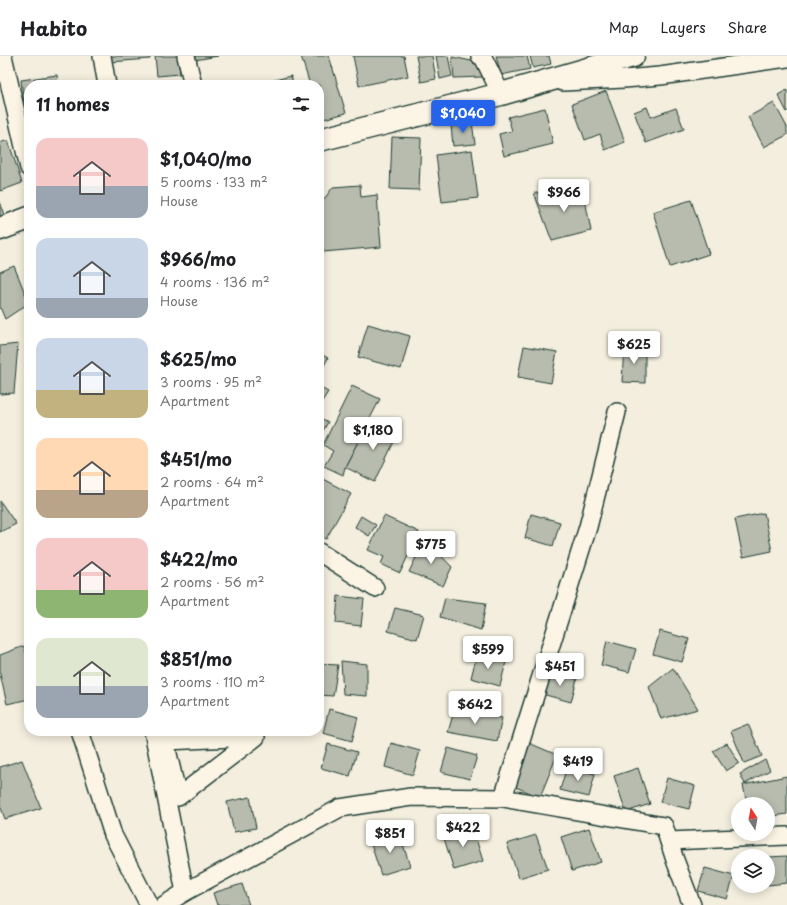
<!DOCTYPE html>
<meta charset="utf-8">
<style>
body{margin:0;font-family:"Playpen Sans",sans-serif;background:#f2f2f2;color:#202124;height:100vh;display:flex;flex-direction:column;font-size:15px;white-space:nowrap}
*{box-sizing:border-box;margin:0}
p{font-size:13px;color:#757577}
.icon{flex:none;width:22px;height:22px;fill:none;stroke:currentColor;stroke-width:2;stroke-linecap:round;stroke-linejoin:round}
.map{position:relative;flex:1;overflow:hidden}
.panel{position:absolute;left:24px;top:24px;width:300px;height:656px;display:flex;flex-direction:column;background:#fff;border-radius:16px;box-shadow:0 2px 10px #0003}
.panel>*{flex:none}
.needle{width:26px;rotate:349deg}
.controls{position:absolute;left:731px;top:741px;display:grid;gap:8px}
.controls a{display:grid;place-items:center;width:44px;height:44px;border-radius:50%;background:#fff;box-shadow:0 2px 10px #0003;font-size:20px}
.price{position:absolute;translate:-50% -34px;padding:0 9px;border-radius:4px;background:#fff;color:#222;font-size:13px;line-height:26px;filter:drop-shadow(0 1px 2px #0008)}
.price::after{content:'';position:absolute;left:50%;top:24px;width:12px;height:9px;margin-left:-6px;background:inherit;clip-path:polygon(0 0,100% 0,50% 100%)}
.price.selected{background:#2563eb;color:#fff}
ul{padding:0;list-style:none}
li{display:flex;align-items:center;gap:12px;height:100px;padding:0 12px}
li span{display:grid;place-items:center;flex:none;width:112px;height:80px;border-radius:12px;color:#555}
li>.icon{margin-inline-start:auto}
span .icon{width:48px;height:48px;fill:#fffc;stroke-width:1}
li b{font-size:17px}
h2{display:flex;justify-content:space-between;align-items:center;height:48px;padding:0 12px;font-size:17px}
header{display:flex;align-items:center;gap:24px;box-sizing:border-box;height:56px;padding:0 20px;background:#fff;border-bottom:1px solid #e0e0e0}
header strong{font-size:19px}
nav{display:flex;gap:22px;margin-inline-start:auto;font-size:14px}
.map>svg:first-child{display:block}
.building{fill:#b8bcae;stroke:#1f3d34}
.lines{fill:none;stroke-linecap:round;stroke-linejoin:round}
.minor-casing{stroke:#1f3d34;stroke-width:20}
.secondary-casing{stroke:#1f3d34;stroke-width:25}
.minor{stroke:#fcf5e5;stroke-width:17}
.secondary{stroke:#fcf5e5;stroke-width:22}
</style>
<header>
<strong>Habito</strong>
<nav><a>Map</a><a>Layers</a><a>Share</a></nav>
</header>
<div class="map">
<svg width="787" height="849" viewBox="0 0 787 849">
<rect width="100%" height="100%" fill="#f3eede"/>
<filter id="ink" filterUnits="userSpaceOnUse"><feTurbulence type="fractalNoise" baseFrequency=".025" numOctaves="2"/><feDisplacementMap in="SourceGraphic" scale="8" xChannelSelector="R" yChannelSelector="G"/><feConvolveMatrix kernelMatrix="1 2 1 2 8 2 1 2 1" color-interpolation-filters="sRGB"/></filter>
<g filter="url(#ink)">
<g class="building">
<path d="M110,0H150V3L110,6Z"/>
<path d="M155,0H178L180,18L157,20Z"/>
<path d="M194,0H218L195,4Z"/>
<path d="M301,0H329L346,57L320,64L319,29H310Z"/>
<path d="M353,0H404L408,20L359,30Z"/>
<path d="M416,0H432L436,23L421,26Z"/>
<path d="M436,0H448L452,20L440,23Z"/>
<path d="M496,0H527L530,13L501,19Z"/>
<path d="M530,0H549L551,8L533,12Z"/>
<path d="M452,1L481,7L482,21L454,22Z"/>
<path d="M57,19L58,29H29V62H26L21,24Z"/>
<path d="M291,20L294,29H272L271,25Z"/>
<path d="M787,34V56L778,39Z"/>
<path d="M606,35L625,86L605,94L600,78L585,84L572,48Z"/>
<path d="M774,47L787,71V79L764,91L748,61Z"/>
<path d="M647,51L651,61L676,52L684,73L646,87L634,56Z"/>
<path d="M545,52L553,88L504,100L499,78L512,75L508,61Z"/>
<path d="M472,66L475,88L453,90L451,69Z"/>
<path d="M392,81L421,82L419,134L390,133Z"/>
<path d="M8,84L22,127L0,135V87Z"/>
<path d="M472,94L478,142L442,146L436,99Z"/>
<path d="M360,129L361,141L377,139L381,191L323,196L321,175L319,174V143L325,142L333,131Z"/>
<path d="M583,133L591,175L552,185L534,137Z"/>
<path d="M691,144L709,198L670,211L653,156Z"/>
<path d="M0,146L6,166L0,168Z"/>
<path d="M14,210L29,247L5,263L0,251V216Z"/>
<path d="M368,268L410,280L401,313L358,301Z"/>
<path d="M18,288L14,337L0,338V290Z"/>
<path d="M524,290L557,296L551,327L518,321Z"/>
<path d="M624,290H645V327L622,326Z"/>
<path d="M319,297L328,302L319,319Z"/>
<path d="M352,330L380,343L345,411L343,419L324,410L333,395L323,389Z"/>
<path d="M319,331L328,336L319,350Z"/>
<path d="M319,361L328,366L319,382Z"/>
<path d="M380,363L400,373L375,426L345,411L361,380L369,385Z"/>
<path d="M319,421L351,438L326,483L319,480Z"/>
<path d="M0,445L16,468L0,476Z"/>
<path d="M764,457L772,495L743,501L735,463Z"/>
<path d="M531,458L560,466L553,490L525,482Z"/>
<path d="M361,460L376,469L369,480L355,471Z"/>
<path d="M384,460L419,476L400,517L381,508L384,501L368,494Z"/>
<path d="M425,483L452,511L443,530L409,516Z"/>
<path d="M338,540L364,543L361,570L336,567Z"/>
<path d="M445,542L486,547L481,574L440,561Z"/>
<path d="M395,552L424,559L417,583L388,575Z"/>
<path d="M660,575L689,583L682,606L653,598Z"/>
<path d="M607,585L636,593L629,616L601,609Z"/>
<path d="M24,590L29,606V643L7,648L0,618V599Z"/>
<path d="M477,598L506,606L500,630L471,622Z"/>
<path d="M341,605L367,608V640L343,638Z"/>
<path d="M319,608L338,609L333,640L319,639Z"/>
<path d="M673,612L698,653L661,663L649,631Z"/>
<path d="M549,615L577,623L571,646L542,638Z"/>
<path d="M455,652L502,662L497,685L448,676Z"/>
<path d="M329,653L358,661L352,685L323,677Z"/>
<path d="M748,668L762,700L744,707L731,675Z"/>
<path d="M391,687L420,695L413,719L385,711Z"/>
<path d="M529,687L557,699L540,741L511,729Z"/>
<path d="M727,687L739,707L726,715L713,695Z"/>
<path d="M328,688L357,696L350,720L321,712Z"/>
<path d="M448,692L477,700L470,723L441,716Z"/>
<path d="M22,704L41,752L5,763L0,749V711Z"/>
<path d="M765,704L770,714L745,728L740,718Z"/>
<path d="M567,710L595,718L589,741L560,734Z"/>
<path d="M638,712L650,748L626,756L614,720Z"/>
<path d="M787,720V758L768,761V748H747L743,729Z"/>
<path d="M667,722L695,730L689,753L660,746Z"/>
<path d="M250,741L256,772L234,776L227,746Z"/>
<path d="M472,770L483,805L454,814L443,779Z"/>
<path d="M589,772L601,806L572,815L561,781Z"/>
<path d="M399,776L410,810L381,819L370,785Z"/>
<path d="M536,779L548,813L519,822L507,788Z"/>
<path d="M787,800V827L768,829V801Z"/>
<path d="M705,812L734,820L727,843L698,835Z"/>
<path d="M242,828L249,849H217L213,837Z"/>
</g>
<g class="lines">
<defs>
<g id="minor">
<path d="M3,0L29,112"/>
<path d="M102,0L107,29"/>
<path d="M186,0L193,29"/>
<path d="M480,0L483,1L501,38"/>
<path d="M563,26L624,23L660,20L787,2"/>
<path d="M319,496L375,532"/>
<path d="M80,675L113,779L149,849"/>
<path d="M153,675L185,836"/>
<path d="M256,681L178,741L165,685Z"/>
<path d="M503,742L588,471L617,356"/>
<path d="M669,785L787,780"/>
<path d="M164,849L185,836L340,752L411,741L503,742L664,770L675,804L692,849"/>
</g>
<g id="secondary">
<path d="M319,84L501,38L633,0"/>
<path d="M0,173L29,162"/>
</g>
</defs>
<use href="#minor" class="minor-casing"/>
<use href="#secondary" class="secondary-casing"/>
<use href="#minor" class="minor"/>
<use href="#secondary" class="secondary"/>
</g>
</g>
</svg>
<div class="controls">
<a><svg class="needle" viewBox="-14 -14 28 28"><path d="M0-13l5 13h-10z" fill="#e53935"/><path d="M0 13l5-13h-10z" fill="#757577"/></svg></a>
<a><svg class="icon" aria-label="layers" viewBox="0 0 24 24"><path d="M12 4l9 5-9 5-9-5zM3 14l9 5 9-5"/></svg></a>
</div>
<b class="price selected" style="left:463px;top:78px">$1,040</b>
<b class="price" style="left:564px;top:157px">$966</b>
<b class="price" style="left:634px;top:309px">$625</b>
<b class="price" style="left:373px;top:395px">$1,180</b>
<b class="price" style="left:431px;top:509px">$775</b>
<b class="price" style="left:488px;top:614px">$599</b>
<b class="price" style="left:560px;top:631px">$451</b>
<b class="price" style="left:475px;top:669px">$642</b>
<b class="price" style="left:578px;top:726px">$419</b>
<b class="price" style="left:463px;top:792px">$422</b>
<b class="price" style="left:390px;top:798px">$851</b>
<section class="panel">
<h2>11 homes<svg class="icon" aria-label="filters" viewBox="0 0 24 24"><path d="M4 7h16M4 17h16"/><circle cx="9" cy="7" r="2"/><circle cx="15" cy="17" r="2"/></svg></h2>
<ul>
<li><span style="background:linear-gradient(#f6c9c9 60%,#9aa5b1 0)"><svg class="icon" aria-label="home" viewBox="0 0 24 24"><path d="M3 11l9-7 9 7M6 9v11h12V9"/></svg></span><div><b>$1,040/mo</b><p>5 rooms · 133 m²</p><p>House</p></div></li>
<li><span style="background:linear-gradient(#c9d6e8 75%,#9aa5b1 0)"><svg class="icon" aria-label="home" viewBox="0 0 24 24"><path d="M3 11l9-7 9 7M6 9v11h12V9"/></svg></span><div><b>$966/mo</b><p>4 rooms · 136 m²</p><p>House</p></div></li>
<li><span style="background:linear-gradient(#c9d6e8 65%,#c2b280 0)"><svg class="icon" aria-label="home" viewBox="0 0 24 24"><path d="M3 11l9-7 9 7M6 9v11h12V9"/></svg></span><div><b>$625/mo</b><p>3 rooms · 95 m²</p><p>Apartment</p></div></li>
<li><span style="background:linear-gradient(#ffd9b3 65%,#b9a48a 0)"><svg class="icon" aria-label="home" viewBox="0 0 24 24"><path d="M3 11l9-7 9 7M6 9v11h12V9"/></svg></span><div><b>$451/mo</b><p>2 rooms · 64 m²</p><p>Apartment</p></div></li>
<li><span style="background:linear-gradient(#f6c9c9 65%,#8fb573 0)"><svg class="icon" aria-label="home" viewBox="0 0 24 24"><path d="M3 11l9-7 9 7M6 9v11h12V9"/></svg></span><div><b>$422/mo</b><p>2 rooms · 56 m²</p><p>Apartment</p></div></li>
<li><span style="background:linear-gradient(#dfe7d0 60%,#9aa5b1 0)"><svg class="icon" aria-label="home" viewBox="0 0 24 24"><path d="M3 11l9-7 9 7M6 9v11h12V9"/></svg></span><div><b>$851/mo</b><p>3 rooms · 110 m²</p><p>Apartment</p></div></li>
</ul>
</section>
</div>
